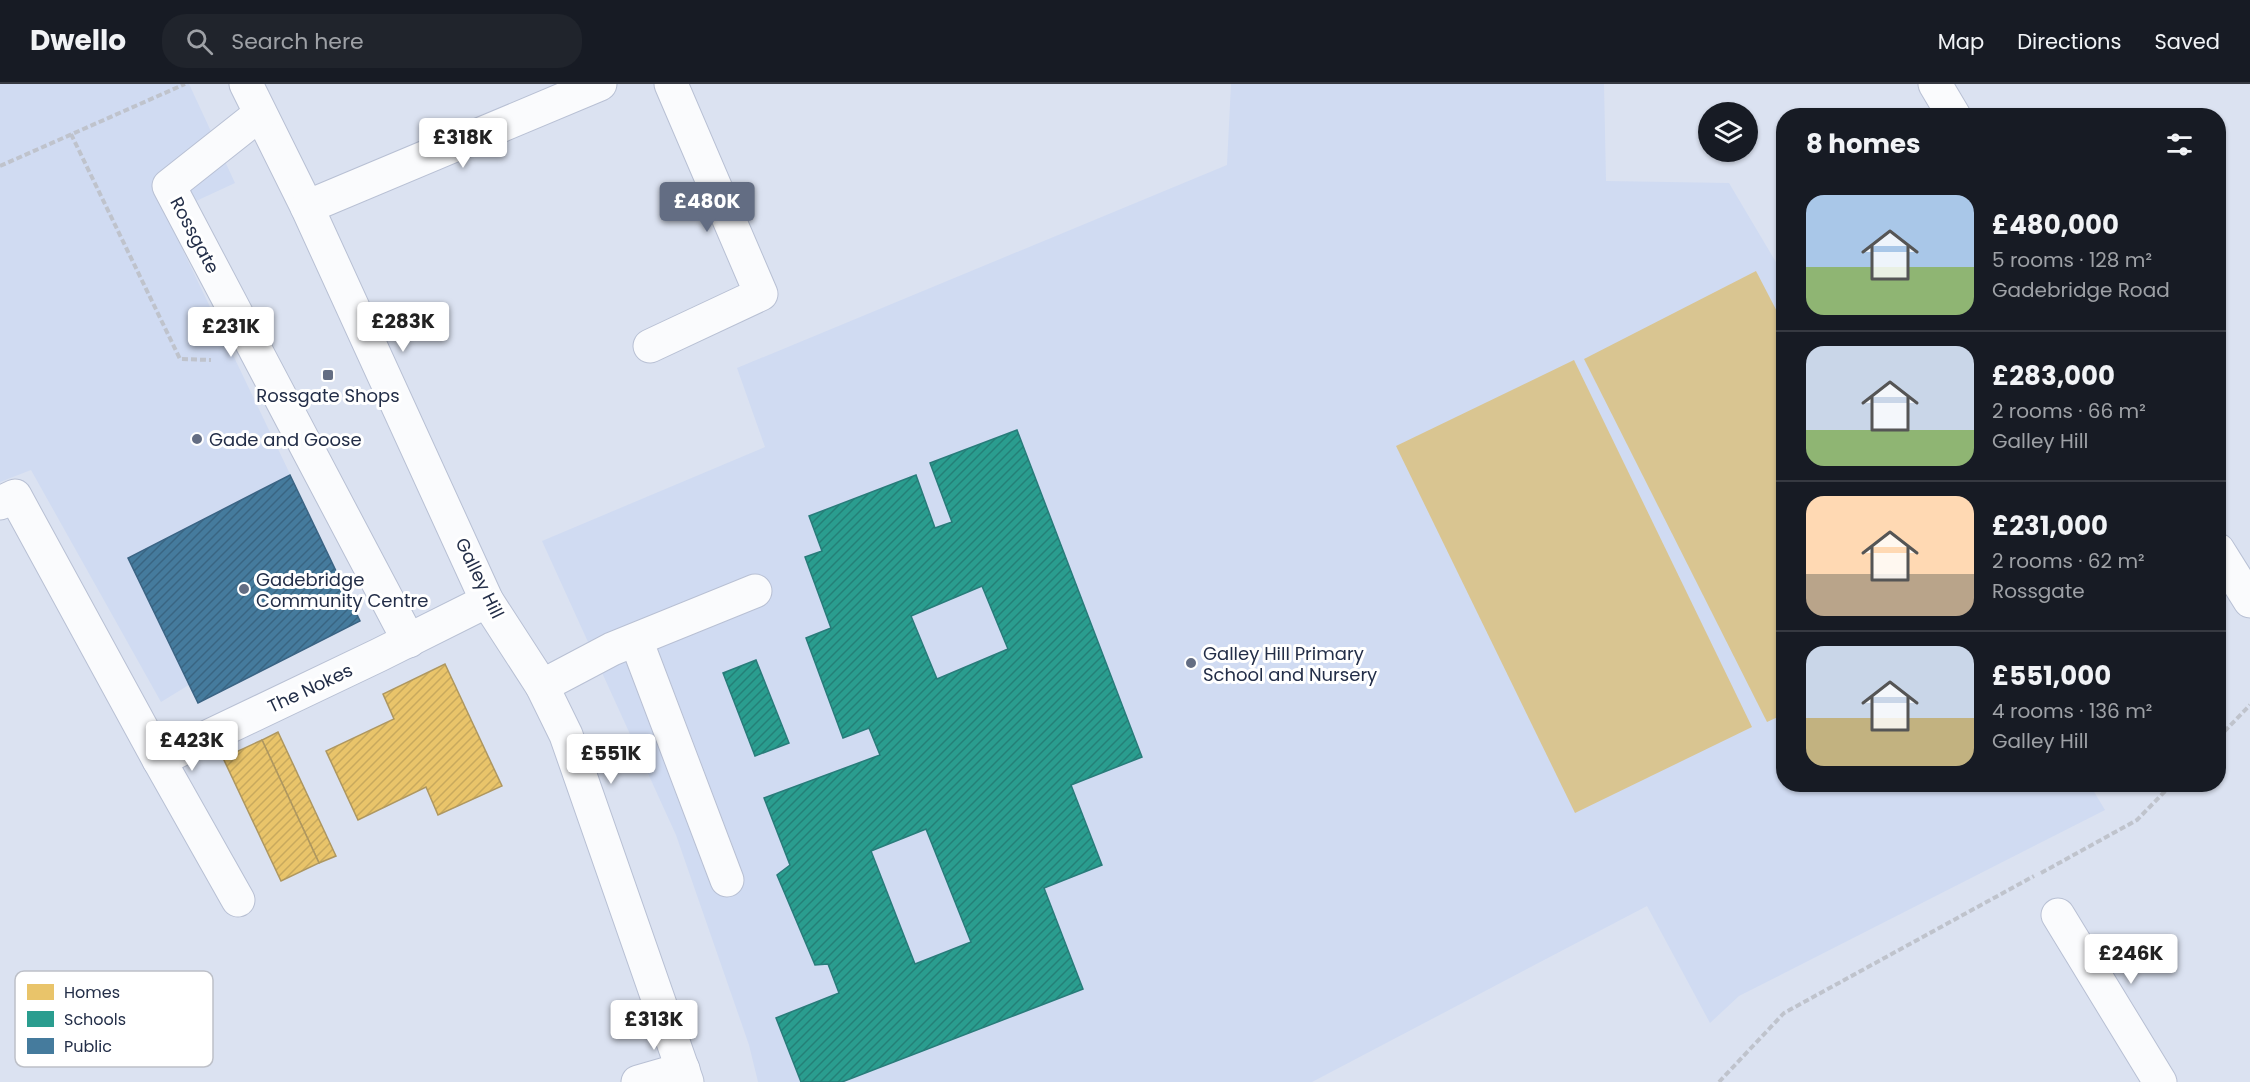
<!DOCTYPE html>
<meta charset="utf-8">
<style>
body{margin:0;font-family:Poppins,sans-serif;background:#20242c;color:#f1f3f6;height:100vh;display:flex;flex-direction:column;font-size:22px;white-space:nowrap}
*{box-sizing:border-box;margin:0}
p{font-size:20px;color:#9ea1a6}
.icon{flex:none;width:33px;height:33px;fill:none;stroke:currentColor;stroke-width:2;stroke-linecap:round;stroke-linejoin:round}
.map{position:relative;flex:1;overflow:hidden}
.sheet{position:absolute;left:1776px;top:24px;width:450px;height:684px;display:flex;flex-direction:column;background:#171b24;border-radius:24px;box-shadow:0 2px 4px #0004}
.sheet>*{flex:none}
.controls{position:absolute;left:1698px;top:18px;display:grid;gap:12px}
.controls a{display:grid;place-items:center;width:60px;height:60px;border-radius:50%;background:#171b24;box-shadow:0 2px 4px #0004;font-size:30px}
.price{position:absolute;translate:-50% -51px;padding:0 14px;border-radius:6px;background:#fff;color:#222;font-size:20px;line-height:39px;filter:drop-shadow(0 2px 3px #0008)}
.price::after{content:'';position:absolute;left:50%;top:36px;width:18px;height:14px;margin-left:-9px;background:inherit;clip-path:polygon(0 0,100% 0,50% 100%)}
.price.current{background:#636d83;color:#fff}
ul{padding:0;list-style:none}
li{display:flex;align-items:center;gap:18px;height:150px;padding:0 30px}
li+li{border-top:2px solid #363941}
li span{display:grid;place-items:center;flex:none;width:168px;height:120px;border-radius:18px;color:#555}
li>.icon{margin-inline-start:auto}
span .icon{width:72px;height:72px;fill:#fffc;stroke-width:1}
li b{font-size:26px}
h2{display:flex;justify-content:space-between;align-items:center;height:72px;padding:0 30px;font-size:26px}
header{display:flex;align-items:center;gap:36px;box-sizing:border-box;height:84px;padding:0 30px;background:#171b24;border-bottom:2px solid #363941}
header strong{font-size:28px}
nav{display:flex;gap:33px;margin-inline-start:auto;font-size:21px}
.search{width:420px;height:54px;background:#20242c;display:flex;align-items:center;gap:15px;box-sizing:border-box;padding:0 21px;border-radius:24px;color:#9ea1a6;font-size:22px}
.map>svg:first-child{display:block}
.built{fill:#d0dbf2}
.grass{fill:#d9c591}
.homes{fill:url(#homes-hatch);stroke:#ae9760;stroke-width:1.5}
.schools{fill:url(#schools-hatch);stroke:#287c7a;stroke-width:1.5;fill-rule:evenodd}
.public{fill:url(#public-hatch);stroke:#3b6484;stroke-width:1.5}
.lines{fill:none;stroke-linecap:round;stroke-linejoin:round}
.minor-casing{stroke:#b8c0d4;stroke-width:35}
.path{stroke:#bfc3cc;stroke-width:4;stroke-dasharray:6 3;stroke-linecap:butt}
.minor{stroke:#fafbfd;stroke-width:33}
.poi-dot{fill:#636d83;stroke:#fff;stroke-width:2}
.labels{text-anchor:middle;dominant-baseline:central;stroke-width:6;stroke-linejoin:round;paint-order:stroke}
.street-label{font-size:18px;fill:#232e48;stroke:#fff}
.poi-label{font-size:18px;fill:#232e48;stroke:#fff;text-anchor:start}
.key{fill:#fff;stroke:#bdc0c8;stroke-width:1.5}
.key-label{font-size:16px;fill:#232e48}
</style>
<header>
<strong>Dwello</strong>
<div class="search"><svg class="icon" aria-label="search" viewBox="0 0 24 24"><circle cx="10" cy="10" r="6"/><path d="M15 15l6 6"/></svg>Search here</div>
<nav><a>Map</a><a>Directions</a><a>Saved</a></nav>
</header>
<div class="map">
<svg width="2250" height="998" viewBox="0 0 2250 998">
<defs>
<pattern id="homes-hatch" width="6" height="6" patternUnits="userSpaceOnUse" patternTransform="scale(1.5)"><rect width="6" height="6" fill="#e9c46a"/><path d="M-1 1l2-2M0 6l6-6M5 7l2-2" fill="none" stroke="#c8a95d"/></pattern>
<pattern id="schools-hatch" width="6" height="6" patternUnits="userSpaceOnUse" patternTransform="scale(1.5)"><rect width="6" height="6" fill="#2a9d8f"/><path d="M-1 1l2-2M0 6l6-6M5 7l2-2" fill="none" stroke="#248077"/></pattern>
<pattern id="public-hatch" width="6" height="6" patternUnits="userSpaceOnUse" patternTransform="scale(1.5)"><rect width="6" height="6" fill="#457b9d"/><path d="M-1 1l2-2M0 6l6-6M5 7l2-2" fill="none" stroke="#396582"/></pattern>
</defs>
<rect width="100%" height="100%" fill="#dbe2f1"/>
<g class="built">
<path d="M0,0H189L235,99L166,131L345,505L161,618L31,386L0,398Z"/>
<path d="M1231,0H1604L1606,97L1729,99L1783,190L1784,700L2090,701L2105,726L1739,912L1710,939L1647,822L1312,998H758L749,961L676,751L542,457L765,363L737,284L1227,81Z"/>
</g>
<g class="grass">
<path d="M1756,187L1784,241V630L1767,638L1584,275Z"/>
<path d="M1574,276L1752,643L1575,729L1396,362Z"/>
</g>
<g class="homes">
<path d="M445,580L502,702L438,731L426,703L358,736L326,667L394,635L383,610Z"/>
<path d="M278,648L336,772L319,779L262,656Z"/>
<path d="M262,656L319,779L281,797L223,674Z"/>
</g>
<g class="schools">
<path d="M1017,346L1142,673L1071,701L1102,781L1044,804L1083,905L842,998H801L776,934L839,909L828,880L815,881L777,791L790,781L764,714L880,671L869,644L843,654L806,554L831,544L805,473L822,467L809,432L916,391L935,444L952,438L930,379ZM982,502L1008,565L937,595L911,532ZM926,745L971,858L915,880L871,767Z"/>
<path d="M756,576L789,659L755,672L723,589Z"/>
</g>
<path class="public" d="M290,391L360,537L198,619L128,474Z"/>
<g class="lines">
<defs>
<g id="minor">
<path d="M246,0L307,123L487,517L542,602L566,651L687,998"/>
<path d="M1935,0L1954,32"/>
<path d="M260,30L169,102L409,557"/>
<path d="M307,123L600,0"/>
<path d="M650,262L761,210L671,0"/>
<path d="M0,419L15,412L159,676L379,571L487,517"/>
<path d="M2218,466L2250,517"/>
<path d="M636,556L727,796"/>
<path d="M542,602L612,565L755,507"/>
<path d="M159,676L238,816"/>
<path d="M2058,831L2160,998"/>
<path d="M638,998L683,985"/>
</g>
</defs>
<use href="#minor" class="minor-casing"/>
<g class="path">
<path d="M71,50L180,275L211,276"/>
<path d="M0,82L185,0"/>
<path d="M2218,654L2250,621"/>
<path d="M2041,789L2137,736L2172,700"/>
<path d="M1719,998L1784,929L2034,792"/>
</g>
<use href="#minor" class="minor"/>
</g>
<g class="poi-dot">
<rect x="322" y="285" width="12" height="12" rx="3"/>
<circle cx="197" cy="355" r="6"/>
<circle cx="244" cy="505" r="6"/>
<circle cx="1191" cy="579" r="6"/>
</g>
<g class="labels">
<g class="street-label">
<text transform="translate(195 151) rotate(62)">Rossgate</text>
<text transform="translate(480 494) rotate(64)">Galley Hill</text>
<text transform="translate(310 604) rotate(-25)">The Nokes</text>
</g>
<g class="poi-label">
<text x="328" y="311" text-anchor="middle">Rossgate Shops</text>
<text x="209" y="355">Gade and Goose</text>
<text x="256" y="495">Gadebridge<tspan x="256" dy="21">Community Centre</tspan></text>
<text x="1203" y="569">Galley Hill Primary<tspan x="1203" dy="21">School and Nursery</tspan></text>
</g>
</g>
<rect x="15" y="887" width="198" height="96" rx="9" class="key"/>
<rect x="27" y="900" width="27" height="16" fill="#e9c46a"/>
<rect x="27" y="927" width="27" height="16" fill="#2a9d8f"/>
<rect x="27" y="954" width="27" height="16" fill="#457b9d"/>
<g class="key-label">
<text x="64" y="914">Homes</text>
<text x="64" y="941">Schools</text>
<text x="64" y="968">Public</text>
</g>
</svg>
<div class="controls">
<a><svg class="icon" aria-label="layers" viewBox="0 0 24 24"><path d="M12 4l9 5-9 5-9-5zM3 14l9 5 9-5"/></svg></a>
</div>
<b class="price" style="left:463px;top:85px">£318K</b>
<b class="price current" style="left:707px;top:149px">£480K</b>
<b class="price" style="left:403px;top:269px">£283K</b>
<b class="price" style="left:231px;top:274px">£231K</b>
<b class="price" style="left:192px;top:688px">£423K</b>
<b class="price" style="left:611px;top:701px">£551K</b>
<b class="price" style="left:2131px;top:901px">£246K</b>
<b class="price" style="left:654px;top:967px">£313K</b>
<section class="sheet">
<h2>8 homes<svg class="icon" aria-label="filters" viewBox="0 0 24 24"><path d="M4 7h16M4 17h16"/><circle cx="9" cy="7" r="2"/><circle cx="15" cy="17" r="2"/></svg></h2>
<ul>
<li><span style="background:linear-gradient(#a9c7e8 60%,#8fb573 0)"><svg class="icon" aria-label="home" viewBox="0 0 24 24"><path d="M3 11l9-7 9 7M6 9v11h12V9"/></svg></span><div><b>£480,000</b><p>5 rooms · 128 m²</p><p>Gadebridge Road</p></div></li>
<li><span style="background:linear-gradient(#c9d6e8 70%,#8fb573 0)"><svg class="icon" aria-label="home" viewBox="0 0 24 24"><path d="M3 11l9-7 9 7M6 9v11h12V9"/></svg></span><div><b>£283,000</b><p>2 rooms · 66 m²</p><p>Galley Hill</p></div></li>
<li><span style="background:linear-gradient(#ffd9b3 65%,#b9a48a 0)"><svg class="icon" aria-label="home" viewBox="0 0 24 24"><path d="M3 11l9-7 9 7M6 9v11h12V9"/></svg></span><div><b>£231,000</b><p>2 rooms · 62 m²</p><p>Rossgate</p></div></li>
<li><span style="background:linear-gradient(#c9d6e8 60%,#c2b280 0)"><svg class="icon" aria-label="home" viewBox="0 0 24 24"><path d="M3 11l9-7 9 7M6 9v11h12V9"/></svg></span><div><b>£551,000</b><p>4 rooms · 136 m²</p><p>Galley Hill</p></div></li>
</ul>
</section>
</div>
